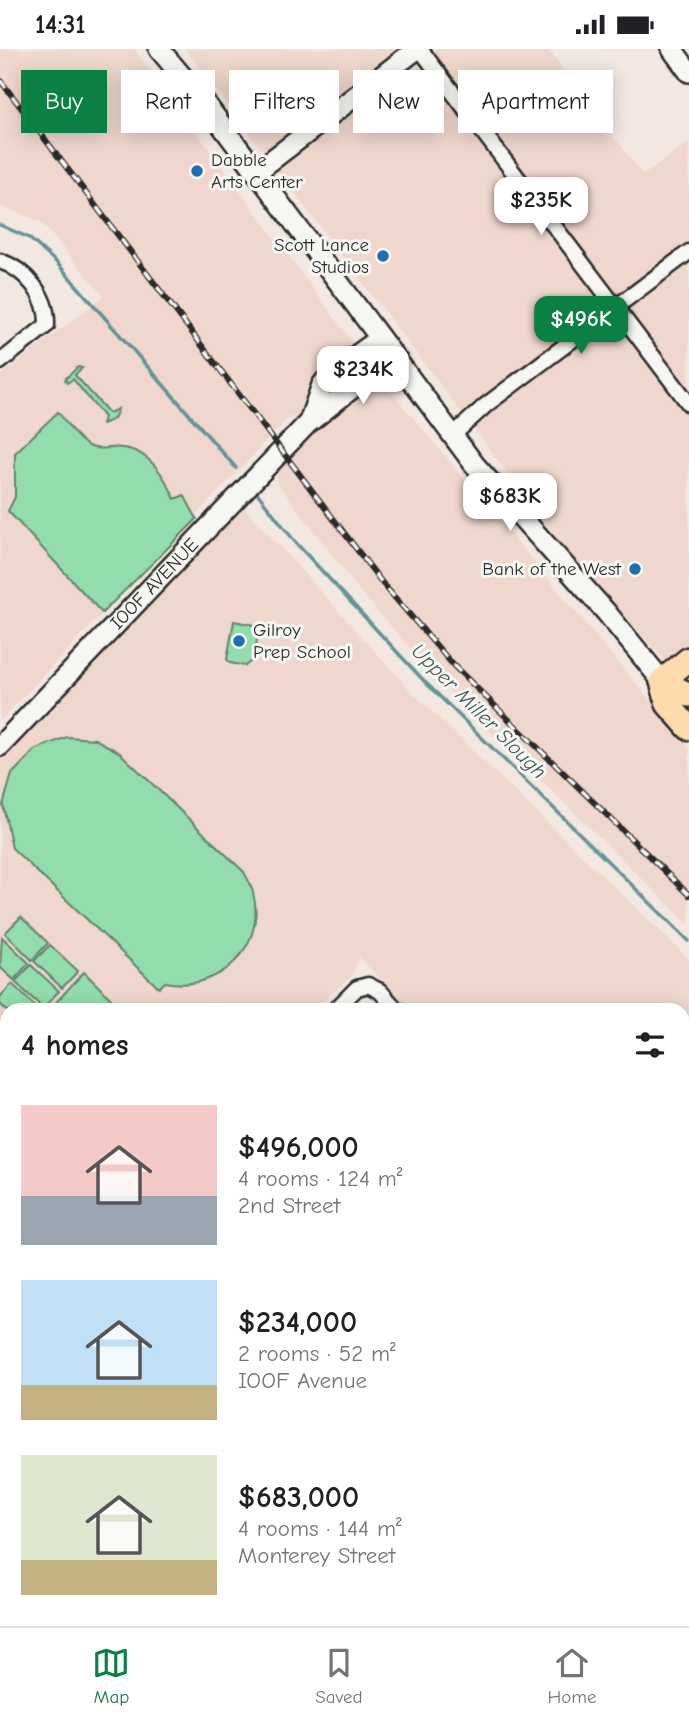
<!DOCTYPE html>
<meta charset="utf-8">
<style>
body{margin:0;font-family:"Comic Neue",sans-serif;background:#f2f2f2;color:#202124;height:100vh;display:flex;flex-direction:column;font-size:26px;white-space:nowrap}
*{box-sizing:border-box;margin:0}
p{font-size:23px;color:#757577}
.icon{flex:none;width:38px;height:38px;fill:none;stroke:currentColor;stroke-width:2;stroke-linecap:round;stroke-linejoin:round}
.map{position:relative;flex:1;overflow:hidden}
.sheet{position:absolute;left:0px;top:954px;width:690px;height:625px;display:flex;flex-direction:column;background:#fff;border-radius:21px 21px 0 0;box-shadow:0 4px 18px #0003}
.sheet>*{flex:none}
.banner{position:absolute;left:21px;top:21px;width:648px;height:63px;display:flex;gap:14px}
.price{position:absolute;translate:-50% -60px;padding:0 16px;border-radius:14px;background:#fff;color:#222;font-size:23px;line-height:46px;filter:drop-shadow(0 2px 4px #0008)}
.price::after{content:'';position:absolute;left:50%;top:42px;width:21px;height:16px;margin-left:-10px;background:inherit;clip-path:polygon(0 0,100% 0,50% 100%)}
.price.on{background:#0b8043;color:#fff}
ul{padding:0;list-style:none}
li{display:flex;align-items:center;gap:21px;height:175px;padding:0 21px}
li span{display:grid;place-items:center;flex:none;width:196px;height:140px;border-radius:0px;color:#555}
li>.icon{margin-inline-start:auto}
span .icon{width:84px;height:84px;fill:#fffc;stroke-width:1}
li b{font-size:30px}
h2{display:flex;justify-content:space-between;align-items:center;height:84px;padding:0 21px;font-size:30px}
.tag{padding:0 24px;border-radius:0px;background:#fff;box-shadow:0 4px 18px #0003;font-size:24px;line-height:63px}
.tag.on{background:#0b8043;color:#fff}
.status{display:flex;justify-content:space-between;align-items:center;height:49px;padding:0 35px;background:#fff;direction:ltr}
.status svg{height:19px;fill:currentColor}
.menu{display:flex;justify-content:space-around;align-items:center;height:98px;border-top:2px solid #e0e0e0;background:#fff;font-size:19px;color:#757577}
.menu a{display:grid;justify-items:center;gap:4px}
.menu .on{color:#0b8043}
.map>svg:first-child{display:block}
.built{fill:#efd7cd}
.green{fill:#93ddac;stroke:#5f846c;stroke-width:2}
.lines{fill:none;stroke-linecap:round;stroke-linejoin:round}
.stream{stroke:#629396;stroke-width:3.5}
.street-casing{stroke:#2b2b2b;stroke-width:19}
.secondary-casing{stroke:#2b2b2b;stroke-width:24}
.primary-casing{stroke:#2b2b2b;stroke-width:28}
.street{stroke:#f6f6f2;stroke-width:14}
.secondary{stroke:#f6f6f2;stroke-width:19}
.primary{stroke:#fedbac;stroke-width:23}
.rail-casing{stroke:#2b2b2b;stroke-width:6}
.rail{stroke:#f6f6f2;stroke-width:3.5;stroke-dasharray:10;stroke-linecap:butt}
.poi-dot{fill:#1f6fb2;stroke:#f6f6f2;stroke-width:2.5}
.labels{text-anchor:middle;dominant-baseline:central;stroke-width:6;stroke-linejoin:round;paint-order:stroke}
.poi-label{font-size:19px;fill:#2b2b2b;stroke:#f6f6f2;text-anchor:start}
.street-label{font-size:19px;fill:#2b2b2b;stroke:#f6f6f2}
.water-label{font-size:21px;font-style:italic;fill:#425658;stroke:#f6f6f2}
</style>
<div class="status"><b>14:31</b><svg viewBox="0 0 49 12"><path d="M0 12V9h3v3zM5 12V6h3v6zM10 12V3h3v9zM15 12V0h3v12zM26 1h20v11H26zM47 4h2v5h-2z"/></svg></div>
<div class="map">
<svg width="689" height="1577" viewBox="0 0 689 1577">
<rect width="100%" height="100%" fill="#f3e8e1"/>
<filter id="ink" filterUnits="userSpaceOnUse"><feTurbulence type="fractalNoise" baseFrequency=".0143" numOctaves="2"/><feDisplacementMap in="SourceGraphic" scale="14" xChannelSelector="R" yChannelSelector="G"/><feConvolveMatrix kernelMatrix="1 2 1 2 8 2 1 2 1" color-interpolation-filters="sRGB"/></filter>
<g filter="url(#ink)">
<g class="built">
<path d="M0,0H134L378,327L689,698V876L439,632L358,540L276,432L280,411L310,390L291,366L0,672V327L104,247L40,172L0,158Z"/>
<path d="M185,0H548L643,126L689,93V595L665,612L559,492Z"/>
<path d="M242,456L412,643L689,910V1274L682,1267V961H409L359,908L352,926L314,961H7V1415L0,1407V712Z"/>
<path d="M0,1449L7,1456V1572H122L127,1577H0Z"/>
</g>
<g class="green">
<path d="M78,318L82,319L75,326L109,364L118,360L114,370L102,375L104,368L73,330L67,334L65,330Z"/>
<path d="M58,363C66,373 79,394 91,398C102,402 112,397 123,399C150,402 165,428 175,450L184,446L197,470L102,564L8,462L15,448V404Z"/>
<path d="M234,572L259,577L254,610L245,617L230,614L227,610Z"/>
<path d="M67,688L95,690L119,703L244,823C279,881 229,946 165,933L159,939L12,799L3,756L12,725L36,700Z"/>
<path d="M21,868L48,894L32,911L5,884Z"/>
<path d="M2,888L29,914L14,931L0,918Z"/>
<path d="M50,896L78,922L62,939L34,912Z"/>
<path d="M31,916L59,942L43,959L15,933Z"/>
<path d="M84,923L122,961H49Z"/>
<path d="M12,935L39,961L7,962L0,955V948Z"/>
</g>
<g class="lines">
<g class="stream">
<path d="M0,176L29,189L57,214L236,419"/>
<path d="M258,445L296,494L425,633L689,892"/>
</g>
<defs>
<g id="street">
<path d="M420,0L689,355"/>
<path d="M0,212C26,221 48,247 47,276L0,313"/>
<path d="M453,386L486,356L689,203"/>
<path d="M335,961L357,939L368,936L380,942L397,961"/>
<path d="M682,1267L689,1274"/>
<path d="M682,1542L689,1549"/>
<path d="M549,1577L555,1572"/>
</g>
<g id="secondary">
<path d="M159,0L208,58L474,415L606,563L662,632"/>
<path d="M672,0L689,23"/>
<path d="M256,123L417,0"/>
<path d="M309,373L322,336L331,325L379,290"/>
<path id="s1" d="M0,697L308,374L392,308"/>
<path d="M0,1425L7,1433"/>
<path d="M135,1572L140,1577"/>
</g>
<g id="primary">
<path d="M662,632L668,655L689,679"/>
<path d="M662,632L689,610"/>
<path d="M662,632L689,646"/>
</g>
</defs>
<use href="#street" class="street-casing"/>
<use href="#secondary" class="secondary-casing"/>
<use href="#primary" class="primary-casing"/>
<use href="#street" class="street"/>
<use href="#secondary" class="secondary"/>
<use href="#primary" class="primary"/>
<defs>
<path id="rail" d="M0,31L383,535L454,617L689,846"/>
</defs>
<use href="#rail" class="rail-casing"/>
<use href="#rail" class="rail"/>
</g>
</g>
<g class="poi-dot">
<circle cx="197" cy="122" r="7"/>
<circle cx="383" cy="207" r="7"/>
<circle cx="635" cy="520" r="7"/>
<circle cx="239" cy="592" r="7"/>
</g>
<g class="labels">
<g class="poi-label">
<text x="211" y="111">Dabble<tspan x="211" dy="22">Arts Center</tspan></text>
<text x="369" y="196" text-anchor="end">Scott Lance<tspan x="369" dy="22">Studios</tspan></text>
<text x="621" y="520" text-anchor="end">Bank of the West</text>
<text x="253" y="581">Gilroy<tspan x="253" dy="22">Prep School</tspan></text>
</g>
<g class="street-label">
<text stroke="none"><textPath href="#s1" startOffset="224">IOOF AVENUE</textPath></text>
</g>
<g class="water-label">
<text transform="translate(479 662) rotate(45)">Upper Miller Slough</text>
</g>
</g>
</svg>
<b class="price" style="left:541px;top:188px">$235K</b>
<b class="price on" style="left:581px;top:307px">$496K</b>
<b class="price" style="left:363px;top:357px">$234K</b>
<b class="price" style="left:510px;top:484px">$683K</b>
<div class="banner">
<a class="tag on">Buy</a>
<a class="tag">Rent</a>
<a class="tag">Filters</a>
<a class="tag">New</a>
<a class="tag">Apartment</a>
</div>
<section class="sheet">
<h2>4 homes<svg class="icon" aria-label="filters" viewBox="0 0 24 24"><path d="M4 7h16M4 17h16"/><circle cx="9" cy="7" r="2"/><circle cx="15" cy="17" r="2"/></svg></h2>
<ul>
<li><span style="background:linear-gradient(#f6c9c9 65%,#9aa5b1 0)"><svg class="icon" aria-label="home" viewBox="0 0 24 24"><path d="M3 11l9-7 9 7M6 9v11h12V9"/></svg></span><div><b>$496,000</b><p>4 rooms · 124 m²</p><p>2nd Street</p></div></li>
<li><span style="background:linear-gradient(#bfe0f5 75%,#c2b280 0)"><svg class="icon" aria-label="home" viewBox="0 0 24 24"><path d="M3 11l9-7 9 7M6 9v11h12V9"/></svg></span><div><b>$234,000</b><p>2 rooms · 52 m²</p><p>IOOF Avenue</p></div></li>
<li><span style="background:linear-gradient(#dfe7d0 75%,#c2b280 0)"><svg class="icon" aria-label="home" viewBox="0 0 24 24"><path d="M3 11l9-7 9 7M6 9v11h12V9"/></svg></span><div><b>$683,000</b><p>4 rooms · 144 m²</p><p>Monterey Street</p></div></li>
</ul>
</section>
</div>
<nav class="menu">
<a class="on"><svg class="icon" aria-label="map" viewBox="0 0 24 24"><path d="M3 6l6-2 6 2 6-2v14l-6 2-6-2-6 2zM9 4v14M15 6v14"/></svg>Map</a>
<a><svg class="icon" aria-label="saved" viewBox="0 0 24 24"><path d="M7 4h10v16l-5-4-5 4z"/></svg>Saved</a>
<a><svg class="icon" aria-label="home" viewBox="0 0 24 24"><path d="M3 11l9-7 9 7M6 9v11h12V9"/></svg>Home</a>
</nav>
